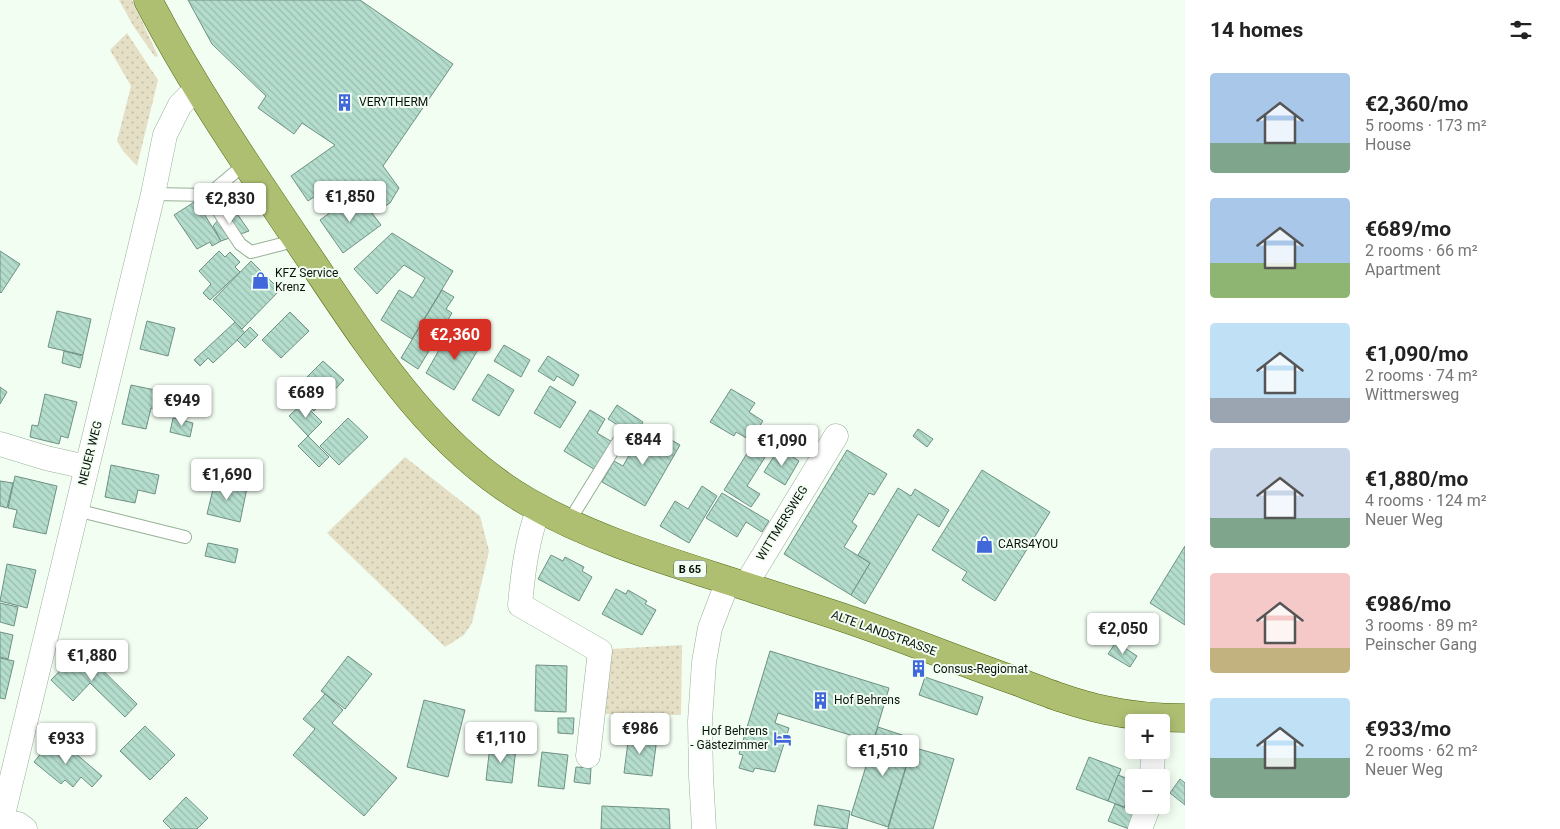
<!DOCTYPE html>
<meta charset="utf-8">
<style>
body{margin:0;font-family:Roboto,sans-serif;background:#f2f2f2;color:#222;height:100vh;display:flex;flex-direction:column;font-size:19px;white-space:nowrap}
*{box-sizing:border-box;margin:0}
p{font-size:16px;color:#767676}
.icon{flex:none;width:28px;height:28px;fill:none;stroke:currentColor;stroke-width:2;stroke-linecap:round;stroke-linejoin:round}
.map{position:relative;flex:1;overflow:hidden}
.details{display:flex;flex-direction:column;background:#fff;width:375px}
.details>*{flex:none}
.tools{position:absolute;left:1125px;top:714px;display:grid;gap:10px}
.tools a{display:grid;place-items:center;width:45px;height:45px;border-radius:5px;background:#fff;box-shadow:0 2px 12px #0003;font-size:25px}
.price{position:absolute;translate:-50% -42px;padding:0 11px;border-radius:5px;background:#fff;color:#222;font-size:16px;line-height:32px;filter:drop-shadow(0 1px 2px #0008)}
.price::after{content:'';position:absolute;left:50%;top:30px;width:15px;height:11px;margin-left:-8px;background:inherit;clip-path:polygon(0 0,100% 0,50% 100%)}
.price.current{background:#d93025;color:#fff}
ul{padding:0;list-style:none}
li{display:flex;align-items:center;gap:15px;height:125px;padding:0 25px}
li span{display:grid;place-items:center;flex:none;width:140px;height:100px;border-radius:5px;color:#555}
li>.icon{margin-inline-start:auto}
span .icon{width:60px;height:60px;fill:#fffc;stroke-width:1}
li b{font-size:21px}
h2{display:flex;justify-content:space-between;align-items:center;height:60px;padding:0 25px;font-size:21px}
main{display:flex;flex:1;min-height:0}
.map>svg:first-child{display:block}
.grass{fill:url(#grass-dots)}
.building{fill:url(#building-back-hatch);stroke:#6e9184}
.lines{fill:none;stroke-linecap:round;stroke-linejoin:round}
.service-casing{stroke:#97b098;stroke-width:14}
.minor-casing{stroke:#97b098;stroke-width:25}
.primary-casing{stroke:#526711;stroke-width:29}
.service{stroke:#fff;stroke-width:12}
.minor{stroke:#fff;stroke-width:24}
.primary{stroke:#afbf72;stroke-width:28}
.labels{text-anchor:middle;dominant-baseline:central;stroke-width:4;stroke-linejoin:round;paint-order:stroke}
.shield{fill:#f3fef3;stroke:#505a51;stroke-width:1}
.shield-label{font-size:11px;font-weight:bold;fill:#0a130b}
.poi-label{font-size:12px;fill:#0a130b;stroke:#f3fef3;text-anchor:start}
.street-label{font-size:12px;fill:#0a130b;stroke:#f3fef3}
</style>
<main>
<div class="map">
<svg width="1185" height="829" viewBox="0 0 1185 829">
<defs>
<pattern id="grass-dots" width="8" height="8" patternUnits="userSpaceOnUse" patternTransform="scale(1.25)"><rect width="8" height="8" fill="#e4dfc5"/><path d="M2 2h.1M6 6h.1" fill="none" stroke="#c2bea8" stroke-width="1.8" stroke-linecap="round"/></pattern>
<pattern id="building-back-hatch" width="6" height="6" patternUnits="userSpaceOnUse" patternTransform="scale(1.25)"><rect width="6" height="6" fill="#b4ddcd"/><path d="M-1 5l2 2M0 0l6 6M5-1l2 2" fill="none" stroke="#99bdaf"/></pattern>
</defs>
<rect width="100%" height="100%" fill="#f3fef3"/>
<g class="grass">
<path d="M119,0H132L158,56L155,57L134,27Z"/>
<path d="M127,33L158,80L137,166L123,151L117,141L131,86L110,50Z"/>
<path d="M405,457L480,516L489,551L472,623L464,635L445,647L327,533Z"/>
<path d="M682,645L681,715L602,714L611,649Z"/>
</g>
<g class="building">
<path d="M188,0H360L453,64L383,166L399,188L390,203L382,208L370,209L357,192L346,201L333,184L308,201L291,176L335,145L302,123L294,134L258,108L266,96L212,44Z"/>
<path d="M357,193L381,225L343,253L320,220Z"/>
<path d="M196,201L221,241L212,246L210,242L197,249L174,215Z"/>
<path d="M231,205L249,231L221,241L213,226Z"/>
<path d="M392,233L453,271L412,339L381,320L399,290L413,298L425,278L404,265L377,294L354,269Z"/>
<path d="M0,251L20,264L1,293L0,292Z"/>
<path d="M219,251L225,257L230,252L240,262L235,267L240,272L210,300L203,293L211,284L199,271Z"/>
<path d="M251,261L280,290L242,329L213,300Z"/>
<path d="M442,290L454,297L446,309L452,313L418,369L401,358Z"/>
<path d="M57,311L91,319L83,355L48,347Z"/>
<path d="M290,312L309,331L281,358L262,340Z"/>
<path d="M147,321L175,328L168,356L140,349Z"/>
<path d="M235,322L245,333L213,363L208,358L200,366L194,360Z"/>
<path d="M250,327L258,335L245,348L237,340Z"/>
<path d="M471,329L485,338L454,390L426,373L443,343L457,352Z"/>
<path d="M504,345L530,360L521,377L494,361Z"/>
<path d="M64,351L83,356L80,368L62,363Z"/>
<path d="M548,356L579,375L573,386L557,376L554,381L538,371Z"/>
<path d="M323,361L344,380L314,411L293,391Z"/>
<path d="M488,374L514,390L499,416L472,400Z"/>
<path d="M131,385L155,390L154,396L169,400L166,412L151,408L146,429L122,424Z"/>
<path d="M550,386L576,402L560,428L534,413Z"/>
<path d="M0,387L7,392L0,404Z"/>
<path d="M731,389L755,403L749,412L763,421L750,440L736,432L734,436L710,422Z"/>
<path d="M45,394L77,402L68,438L61,436L59,444L30,437L32,425L38,426Z"/>
<path d="M303,403L322,422L308,436L289,416Z"/>
<path d="M617,405L643,422L635,436L608,419Z"/>
<path d="M590,410L605,419L597,433L614,443L597,471L564,451Z"/>
<path d="M173,418L193,423L190,437L170,432Z"/>
<path d="M348,418L368,437L339,465L320,446Z"/>
<path d="M646,425L680,445L645,506L602,482L614,461L623,466Z"/>
<path d="M918,429L933,439L927,447L913,436Z"/>
<path d="M308,436L329,457L319,467L298,446Z"/>
<path d="M758,436L772,446L747,486L760,494L751,507L724,490Z"/>
<path d="M779,448L799,461L785,485L764,472Z"/>
<path d="M847,450L887,474L874,495L869,493L852,522L857,526L844,547L870,563L851,595L784,554Z"/>
<path d="M111,465L159,475L155,494L138,490L135,503L105,497Z"/>
<path d="M982,470L1050,512L995,601L962,580L967,572L932,550Z"/>
<path d="M15,476L57,486L46,534L13,527L17,510L8,508Z"/>
<path d="M0,481L13,483L7,508L0,506Z"/>
<path d="M215,481L247,488L240,522L207,514Z"/>
<path d="M702,486L717,496L689,543L660,526L675,501L688,509Z"/>
<path d="M898,488L911,496L915,489L949,510L939,527L918,514L865,604L851,595L870,563L858,555Z"/>
<path d="M722,493L769,521L762,532L746,522L737,537L706,518Z"/>
<path d="M208,543L238,549L235,563L205,556Z"/>
<path d="M1185,546V625L1150,603Z"/>
<path d="M551,555L563,561L565,557L584,567L582,571L592,577L579,601L538,579Z"/>
<path d="M7,564L36,570L27,608L0,601Z"/>
<path d="M616,589L626,594L628,590L647,601L645,604L656,610L642,635L602,614Z"/>
<path d="M0,603L18,607L14,626L0,622Z"/>
<path d="M0,632L13,635L8,659L0,657Z"/>
<path d="M1116,642L1137,656L1130,667L1108,654Z"/>
<path d="M81,649L137,704L125,717L90,683L73,701L51,680Z"/>
<path d="M770,651L889,688L873,742L778,713L775,723L789,728L775,772L755,768L753,772L739,768L743,755L739,754Z"/>
<path d="M348,656L372,674L345,709L321,691Z"/>
<path d="M0,658L14,661L5,699L0,698Z"/>
<path d="M536,665L567,666L566,712L535,711Z"/>
<path d="M915,665L925,668L923,674L913,671Z"/>
<path d="M925,677L983,697L977,715L919,695Z"/>
<path d="M325,694L343,710L332,723L397,778L364,816L293,755L315,729L303,719Z"/>
<path d="M424,700L465,710L448,777L407,767Z"/>
<path d="M558,718H574L573,734L558,733Z"/>
<path d="M145,726L175,755L150,780L120,751Z"/>
<path d="M878,727L914,739L888,827L851,815Z"/>
<path d="M629,734L657,738L652,776L624,773Z"/>
<path d="M55,736L102,776L92,787L81,777L73,787L65,780L61,784L34,762Z"/>
<path d="M490,746L516,748L512,783L486,780Z"/>
<path d="M912,747L954,759L933,829H888Z"/>
<path d="M542,752L568,755L564,789L538,786Z"/>
<path d="M1089,757L1121,769L1108,801L1076,789Z"/>
<path d="M576,767L591,768L590,784L574,782Z"/>
<path d="M1118,775L1134,781L1124,807L1108,801Z"/>
<path d="M1180,779L1185,783V805L1170,793Z"/>
<path d="M186,797L208,818L197,829H171L163,821Z"/>
<path d="M1115,804L1139,813L1129,829L1108,821Z"/>
<path d="M818,805L850,811L847,829L814,825Z"/>
<path d="M602,806L669,809L670,829H601Z"/>
</g>
<g class="lines">
<defs>
<g id="service">
<path d="M153,194L208,195L246,163"/>
<path d="M208,195L240,244L251,252L298,240"/>
<path d="M76,510L185,537"/>
<path d="M568,523L620,439"/>
</g>
<g id="minor">
<path d="M0,444L46,458L86,467"/>
<path d="M539,508C527,539 523,572 520,605L600,651L588,756"/>
<path d="M745,586L836,436"/>
<path d="M1152,778L1153,750"/>
<path d="M0,821L18,824L25,829"/>
<path d="M0,827L153,194L165,135L180,105L197,88"/>
<path d="M704,829L701,776L700,721L704,662L710,628L728,581"/>
<path d="M1140,829L1149,805"/>
</g>
<path id="primary" d="M148,0C192,85 246,164 300,244C364,338 427,444 528,502C596,541 671,562 745,586C781,598 818,609 853,621C908,640 962,662 1016,681C1045,692 1075,704 1105,710C1132,716 1158,718 1185,718"/>
</defs>
<use href="#service" class="service-casing"/>
<use href="#minor" class="minor-casing"/>
<use href="#primary" class="primary-casing"/>
<use href="#service" class="service"/>
<use href="#minor" class="minor"/>
<use href="#primary" class="primary"/>
</g>
<defs>
<symbol id="building-bare" viewBox="-9 -9 18 18"><path d="M-4-6H4V6H1V3H-1V6H-4ZM-2.5-4.3h1.7v1.8h-1.7ZM.8-4.3h1.7v1.8H.8ZM-2.5-1h1.7V.8h-1.7ZM.8-1h1.7V.8H.8Z" fill="#4068da" stroke="#f3fef3" stroke-width="2.5" paint-order="stroke"/></symbol>
<symbol id="shop-bare" viewBox="-9 -9 18 18"><path d="M-5-2.5h2.3a2.7 3.5 0 0 1 5.4 0H5L5.5 6h-11ZM-1.5-2.5h3a1.5 2.3 0 0 0-3 0Z" fill="#4068da" stroke="#f3fef3" stroke-width="2.5" paint-order="stroke"/></symbol>
<symbol id="hotel-bare" viewBox="-9 -9 18 18"><path d="M-6-4.5h1.5V1H6V5H4.5V3h-9V5H-6ZM-4 0a1.8 1.8 0 1 1 3.6 0ZM.5 0V-2.5h3Q6-2.5 6 0Z" fill="#4068da" stroke="#f3fef3" stroke-width="2.5" paint-order="stroke"/></symbol>
</defs>
<g fill-rule="evenodd">
<use href="#building-bare" x="332" y="90" width="25" height="25"/>
<use href="#shop-bare" x="248" y="268" width="25" height="25"/>
<use href="#shop-bare" x="972" y="532" width="25" height="25"/>
<use href="#building-bare" x="906" y="656" width="25" height="25"/>
<use href="#building-bare" x="808" y="688" width="25" height="25"/>
<use href="#hotel-bare" x="770" y="726" width="25" height="25"/>
</g>
<g class="labels">
<rect class="shield" x="674" y="560.5" width="32" height="17" rx="4"/>
<g class="shield-label">
<text x="690" y="569">B 65</text>
</g>
<g class="poi-label">
<text x="359" y="102">VERYTHERM</text>
<text x="275" y="273">KFZ Service<tspan x="275" dy="14">Krenz</tspan></text>
<text x="998" y="544">CARS4YOU</text>
<text x="933" y="669">Consus-Regiomat</text>
<text x="834" y="700">Hof Behrens</text>
<text x="768" y="731" text-anchor="end">Hof Behrens<tspan x="768" dy="14">- Gästezimmer</tspan></text>
</g>
<g class="street-label">
<text transform="translate(90 453) rotate(-76)">NEUER WEG</text>
<text transform="translate(782 523) rotate(-58)">WITTMERSWEG</text>
<text transform="translate(884 633) rotate(20)">ALTE LANDSTRASSE</text>
</g>
</g>
</svg>
<div class="tools">
<a>+</a>
<a>−</a>
</div>
<b class="price" style="left:350px;top:223px">€1,850</b>
<b class="price" style="left:230px;top:225px">€2,830</b>
<b class="price current" style="left:455px;top:361px">€2,360</b>
<b class="price" style="left:306px;top:419px">€689</b>
<b class="price" style="left:182px;top:427px">€949</b>
<b class="price" style="left:643px;top:466px">€844</b>
<b class="price" style="left:782px;top:467px">€1,090</b>
<b class="price" style="left:227px;top:501px">€1,690</b>
<b class="price" style="left:1123px;top:655px">€2,050</b>
<b class="price" style="left:92px;top:682px">€1,880</b>
<b class="price" style="left:640px;top:755px">€986</b>
<b class="price" style="left:501px;top:764px">€1,110</b>
<b class="price" style="left:66px;top:765px">€933</b>
<b class="price" style="left:883px;top:777px">€1,510</b>
</div>
<section class="details">
<h2>14 homes<svg class="icon" aria-label="filters" viewBox="0 0 24 24"><path d="M4 7h16M4 17h16"/><circle cx="9" cy="7" r="2"/><circle cx="15" cy="17" r="2"/></svg></h2>
<ul>
<li><span style="background:linear-gradient(#a9c7e8 70%,#7fa58c 0)"><svg class="icon" aria-label="home" viewBox="0 0 24 24"><path d="M3 11l9-7 9 7M6 9v11h12V9"/></svg></span><div><b>€2,360/mo</b><p>5 rooms · 173 m²</p><p>House</p></div></li>
<li><span style="background:linear-gradient(#a9c7e8 65%,#8fb573 0)"><svg class="icon" aria-label="home" viewBox="0 0 24 24"><path d="M3 11l9-7 9 7M6 9v11h12V9"/></svg></span><div><b>€689/mo</b><p>2 rooms · 66 m²</p><p>Apartment</p></div></li>
<li><span style="background:linear-gradient(#bfe0f5 75%,#9aa5b1 0)"><svg class="icon" aria-label="home" viewBox="0 0 24 24"><path d="M3 11l9-7 9 7M6 9v11h12V9"/></svg></span><div><b>€1,090/mo</b><p>2 rooms · 74 m²</p><p>Wittmersweg</p></div></li>
<li><span style="background:linear-gradient(#c9d6e8 70%,#7fa58c 0)"><svg class="icon" aria-label="home" viewBox="0 0 24 24"><path d="M3 11l9-7 9 7M6 9v11h12V9"/></svg></span><div><b>€1,880/mo</b><p>4 rooms · 124 m²</p><p>Neuer Weg</p></div></li>
<li><span style="background:linear-gradient(#f6c9c9 75%,#c2b280 0)"><svg class="icon" aria-label="home" viewBox="0 0 24 24"><path d="M3 11l9-7 9 7M6 9v11h12V9"/></svg></span><div><b>€986/mo</b><p>3 rooms · 89 m²</p><p>Peinscher Gang</p></div></li>
<li><span style="background:linear-gradient(#bfe0f5 60%,#7fa58c 0)"><svg class="icon" aria-label="home" viewBox="0 0 24 24"><path d="M3 11l9-7 9 7M6 9v11h12V9"/></svg></span><div><b>€933/mo</b><p>2 rooms · 62 m²</p><p>Neuer Weg</p></div></li>
</ul>
</section>
</main>
